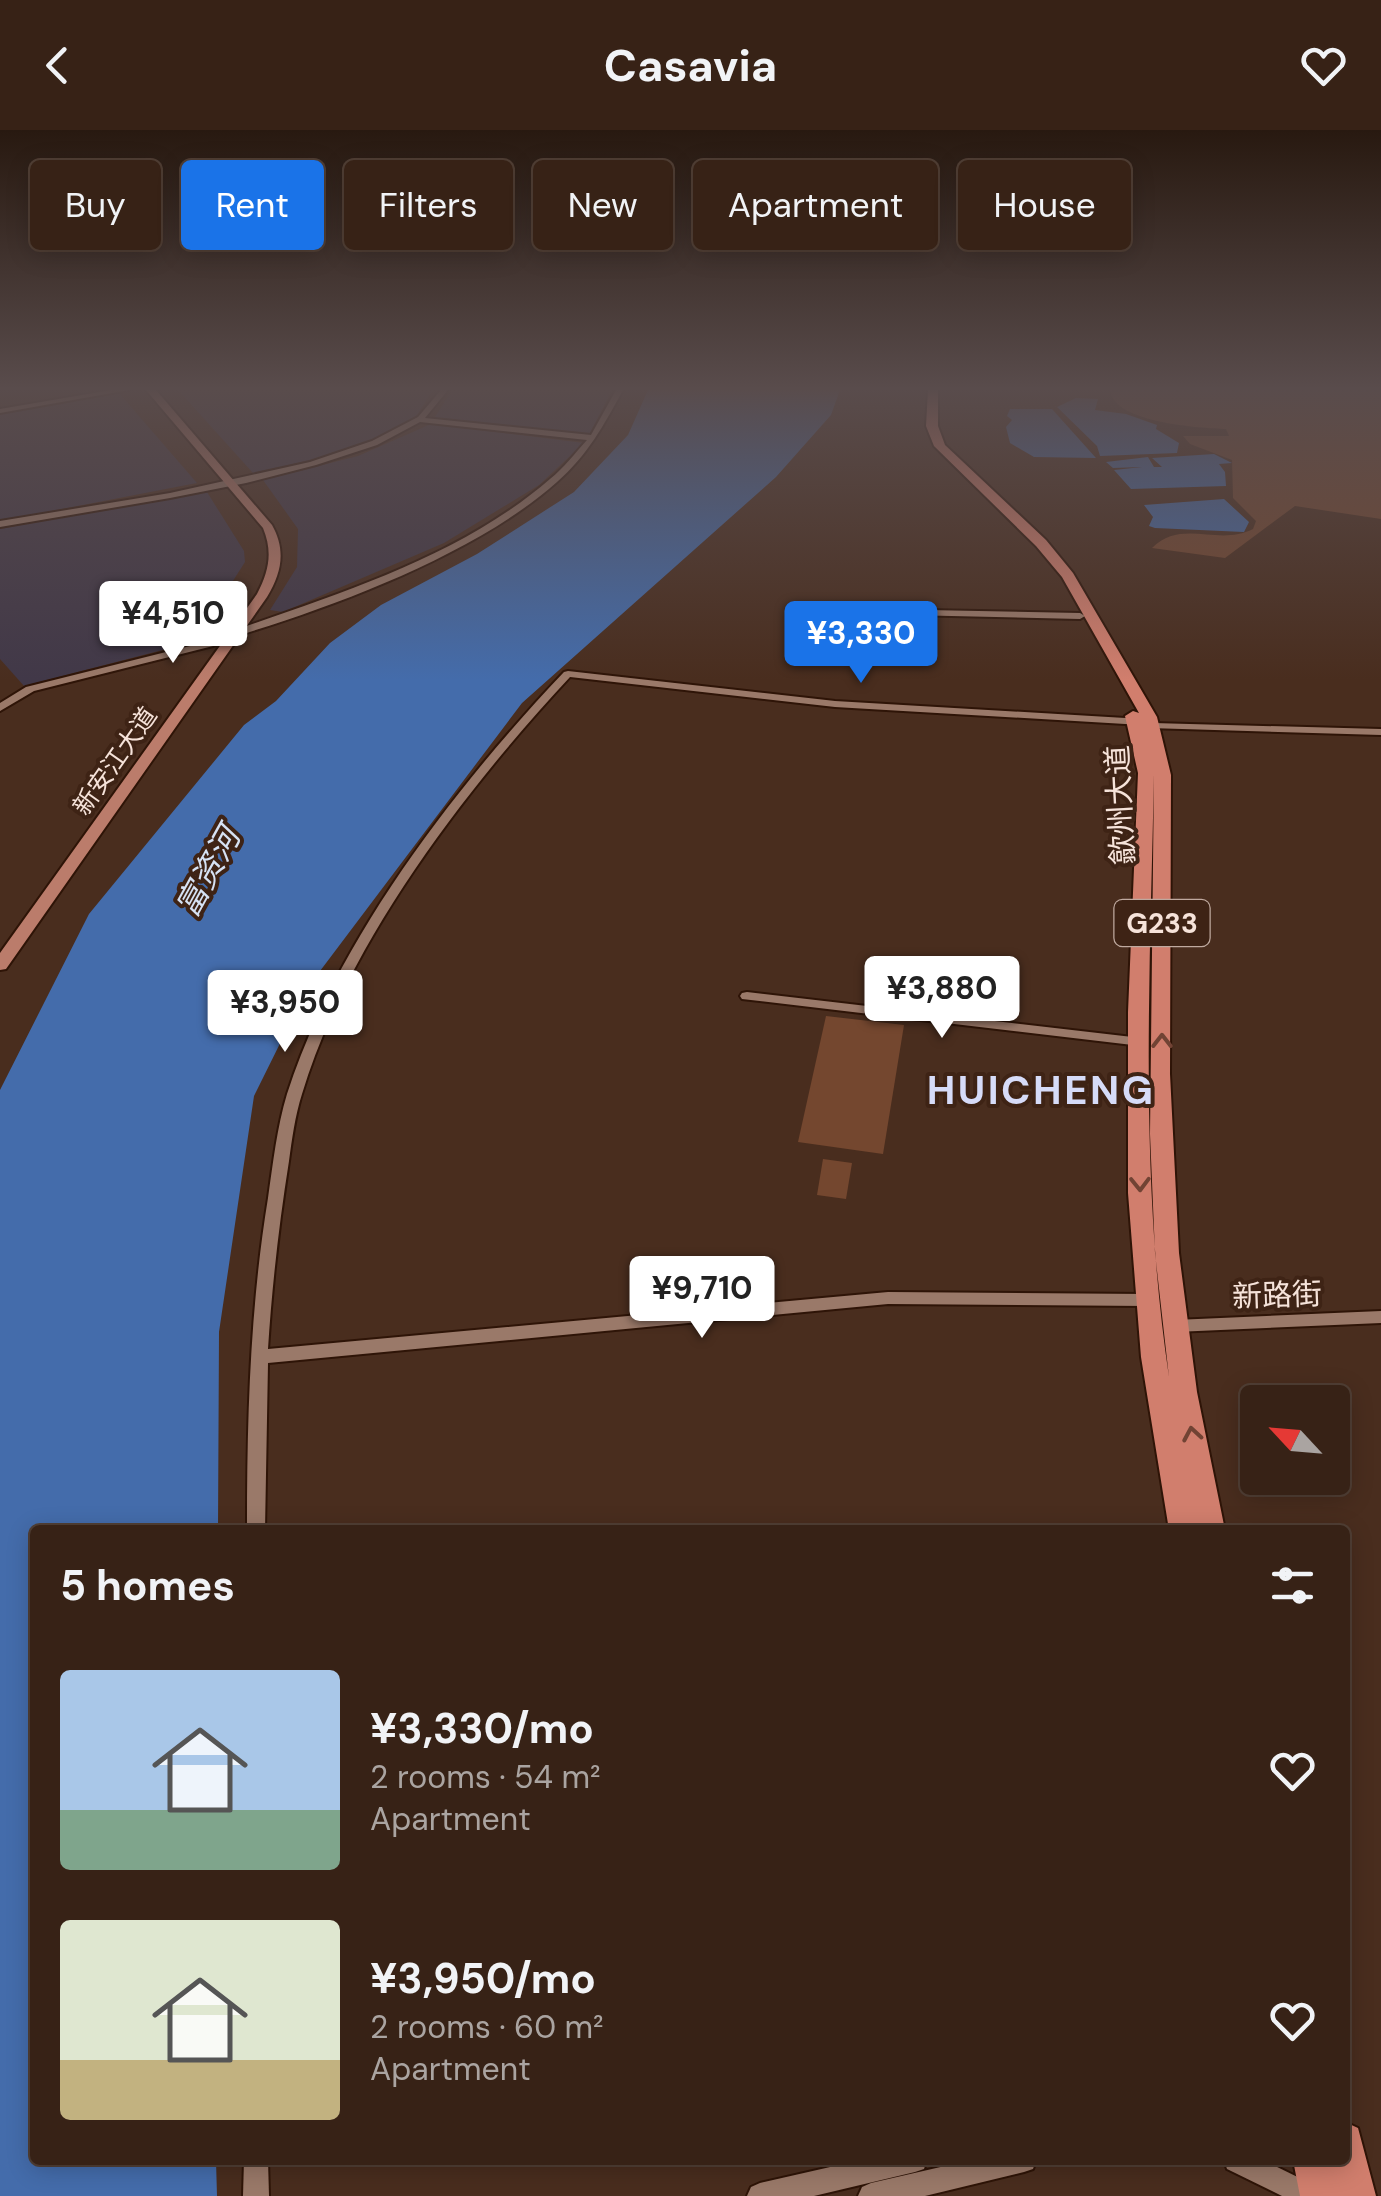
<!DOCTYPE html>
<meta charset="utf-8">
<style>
body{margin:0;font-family:"DM Sans","Noto Sans SC",sans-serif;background:#3e2a1f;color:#f1f3f6;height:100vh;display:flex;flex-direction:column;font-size:38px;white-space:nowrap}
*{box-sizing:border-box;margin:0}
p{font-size:32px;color:#aaa4a1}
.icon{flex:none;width:55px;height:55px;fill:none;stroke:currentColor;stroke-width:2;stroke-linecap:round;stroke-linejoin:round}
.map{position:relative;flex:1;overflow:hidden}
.side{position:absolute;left:30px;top:1395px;width:1320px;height:640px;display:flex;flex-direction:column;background:#372216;border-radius:10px;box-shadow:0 5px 25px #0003,0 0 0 2px #513f35}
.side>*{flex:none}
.hud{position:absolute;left:30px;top:30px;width:1322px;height:90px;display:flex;gap:20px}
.needle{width:65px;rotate:296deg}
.fabs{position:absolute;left:1240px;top:1255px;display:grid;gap:20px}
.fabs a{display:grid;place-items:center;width:110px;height:110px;border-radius:10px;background:#372216;box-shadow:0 5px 25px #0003,0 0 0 2px #513f35;font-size:50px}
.price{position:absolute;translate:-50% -85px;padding:0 22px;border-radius:10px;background:#fff;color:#222;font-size:32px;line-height:65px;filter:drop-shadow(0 2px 5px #0008)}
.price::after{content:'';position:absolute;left:50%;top:60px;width:30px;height:22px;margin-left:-15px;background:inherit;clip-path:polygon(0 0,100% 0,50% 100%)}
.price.on{background:#1a73e8;color:#fff}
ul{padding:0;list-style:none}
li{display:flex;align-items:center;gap:30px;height:250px;padding:0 30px}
li span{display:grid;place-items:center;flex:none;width:280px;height:200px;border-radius:10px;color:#555}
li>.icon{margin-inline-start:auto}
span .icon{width:120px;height:120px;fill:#fffc;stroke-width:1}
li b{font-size:42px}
h2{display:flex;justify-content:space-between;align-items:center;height:120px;padding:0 30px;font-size:42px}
.chip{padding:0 35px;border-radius:10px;background:#372216;box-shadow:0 5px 25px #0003,0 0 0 2px #513f35;font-size:35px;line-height:90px}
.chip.on{background:#1a73e8;color:#fff}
header{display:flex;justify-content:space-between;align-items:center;height:130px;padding:0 30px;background:#372216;font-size:45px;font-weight:700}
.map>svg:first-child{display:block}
.industrial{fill:#413848}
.green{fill:#74472f}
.water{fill:#446cab}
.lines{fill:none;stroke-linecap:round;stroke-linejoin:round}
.minor-casing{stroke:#2e1407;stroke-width:4}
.major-casing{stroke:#2e1407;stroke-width:4}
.highway-casing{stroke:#2e1407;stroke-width:4}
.minor{fill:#9a7969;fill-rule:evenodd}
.major{fill:#bb7c6b;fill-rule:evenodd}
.highway{fill:#d17e6d;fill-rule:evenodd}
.oneway{stroke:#714334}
.labels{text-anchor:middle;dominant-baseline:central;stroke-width:8;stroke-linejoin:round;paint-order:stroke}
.far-street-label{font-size:25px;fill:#f6e3da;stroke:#3e2315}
.shield{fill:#3e2315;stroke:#bfa99f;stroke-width:2.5}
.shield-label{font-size:28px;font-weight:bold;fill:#f6e3da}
.street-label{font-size:30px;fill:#f6e3da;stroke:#3e2315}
.water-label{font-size:32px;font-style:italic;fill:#d6e2f4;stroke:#3e2315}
.district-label{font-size:40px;font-weight:bold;letter-spacing:2.5px;fill:#d6dbf8;stroke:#3e2315}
</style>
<header><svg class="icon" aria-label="back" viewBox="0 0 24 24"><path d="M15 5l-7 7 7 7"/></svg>Casavia<svg class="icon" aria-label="heart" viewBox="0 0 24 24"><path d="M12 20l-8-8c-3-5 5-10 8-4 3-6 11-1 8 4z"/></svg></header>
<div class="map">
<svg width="1381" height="2066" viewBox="0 0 1381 2066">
<rect width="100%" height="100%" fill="#492d1e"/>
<g class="industrial">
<path d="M178,260H433L417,285L382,307L329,326L253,343Z"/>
<path d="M452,260H612L590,303L579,305L439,289L435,287Z"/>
<path d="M119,263L197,353L0,391V283Z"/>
<path d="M431,294L584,313L539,355L444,413L283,482L270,480L297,437L298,399L263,350L358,326Z"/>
<path d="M197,361L207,362L244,421L245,432L201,501L178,516L24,556L0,529V399Z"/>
</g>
<g class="green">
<path d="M1110,260H1381V389L1295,376L1225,428L1152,418C1182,388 1218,417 1253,399L1256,391L1233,368L1232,330L1190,314L1183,306H1229L1226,299C1201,298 1113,293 1110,260Z"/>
<path d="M826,886L904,895L883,1024L798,1012Z"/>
<path d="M823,1029L852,1033L846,1069L817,1065Z"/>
</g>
<g class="water">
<path d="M648,260H840L831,285L776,347L522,573L308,857L254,966L219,1202L218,1400H35V2030H216L217,2066H0V960L89,784L244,595L276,571L330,513L381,475L477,424L574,362L628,305Z"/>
<path d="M1076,268L1098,269L1095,280L1126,284L1157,295L1156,299L1179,313L1177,323L1100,326L1097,316L1057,277Z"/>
<path d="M1010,279H1052L1096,328L1034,327L1010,313L1006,297L1012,290L1007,286Z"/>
<path d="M1214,324L1232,333L1219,334L1225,342L1226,356L1131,359L1114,340L1142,337L1113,338L1106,332L1148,327L1154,337H1162L1152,328Z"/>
<path d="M1224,369L1249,392L1244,402L1155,398L1149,396L1153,387L1144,375Z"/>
</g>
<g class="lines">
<defs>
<g id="minor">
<path d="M111,260H129L0,283V279Z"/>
<path d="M441,260H448L425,288L591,305L616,260H623C604,295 587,326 557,352C476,424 336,476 233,507L228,504L230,502C340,463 460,427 550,349C564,338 575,323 587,310L420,292L377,315L316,335L246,353L170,368L0,397V391L170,363L310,332L372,311L418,287Z"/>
<path d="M821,478L1080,483L1085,486L1080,489L818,483L816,481Z"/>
<path d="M218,509L223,512L221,514L34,561L0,581V573L26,557Z"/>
<path d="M568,541L835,571L1142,589L1147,592L1142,595L835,577L570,547C464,661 347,814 302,964C295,986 292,1009 289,1031C279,1094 272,1156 268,1219L888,1162L1147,1164L1153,1166L1155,1170L1153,1174L1147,1176L888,1174L268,1233L265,1400H247C247,1288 250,1178 268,1068C273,1033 277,997 287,964C336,811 455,657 564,542Z"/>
<path d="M1153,593L1381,599V605L1149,598V594Z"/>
<path d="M747,862L1141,908L1148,912L1141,916L742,869L740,866L742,863Z"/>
<path d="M1381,1181V1193L1175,1202L1169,1201L1167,1196L1169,1191L1175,1190Z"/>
<path d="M244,2030H268L269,2066H243Z"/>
<path d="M861,2030H927L924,2039L915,2042L814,2066H747L751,2057L760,2053Z"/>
<path d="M971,2030H1036L1033,2039L1024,2042L925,2066H858L862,2057L871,2053Z"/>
<path d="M1224,2030H1263L1318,2057L1322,2066H1282L1227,2039Z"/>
</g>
<path id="major" d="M146,260H156L272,395C286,420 282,442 267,467L6,839L0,840V823L257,464C269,441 273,422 263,398Z"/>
<g id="highway">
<path d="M928,260H938V296L945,315L1046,410L1073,443L1157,587L1171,645L1170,944L1179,1123L1197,1262L1225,1400H1169L1141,1227L1128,1063V882L1138,643L1125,586L1133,581L1139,583L1062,447L1036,416L934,316L926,296ZM1154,644L1150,1004L1155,1123L1169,1247C1139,1047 1150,845 1154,644Z"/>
<path d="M1345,1992L1358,1998L1376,2066H1338L1337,2061L1338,2066H1300L1293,2030H1345Z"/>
</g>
</defs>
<use href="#minor" class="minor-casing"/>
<use href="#major" class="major-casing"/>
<use href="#highway" class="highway-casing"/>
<use href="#minor" class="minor"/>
<use href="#major" class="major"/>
<use href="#highway" class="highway"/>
</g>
<defs><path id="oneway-chevron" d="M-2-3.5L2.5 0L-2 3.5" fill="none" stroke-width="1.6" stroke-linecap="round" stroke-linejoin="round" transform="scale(2.5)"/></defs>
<g class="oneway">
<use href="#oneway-chevron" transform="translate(1162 911) rotate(-90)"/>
<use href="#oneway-chevron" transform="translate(1140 1054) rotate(89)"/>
<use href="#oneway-chevron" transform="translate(1192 1304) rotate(-100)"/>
</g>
<linearGradient id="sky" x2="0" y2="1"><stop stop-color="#281910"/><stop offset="0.47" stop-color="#594c4c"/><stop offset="1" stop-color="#594c4c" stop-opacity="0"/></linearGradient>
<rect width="1381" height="550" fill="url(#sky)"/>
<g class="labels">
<g class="far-street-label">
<text transform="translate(115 631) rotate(-55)">新安江大道</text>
</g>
<rect class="shield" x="1114.5" y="770" width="95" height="46" rx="8"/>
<g class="shield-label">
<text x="1162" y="793">G233</text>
</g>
<g class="street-label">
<text transform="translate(1120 675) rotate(-93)">歙州大道</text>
<text transform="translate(1277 1165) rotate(-2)">新路街</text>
</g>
<g class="water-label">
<text transform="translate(208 742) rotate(-61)">富资河</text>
</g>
<g class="district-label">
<text x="1041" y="960">HUICHENG</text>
</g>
</g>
</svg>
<div class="fabs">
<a><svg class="needle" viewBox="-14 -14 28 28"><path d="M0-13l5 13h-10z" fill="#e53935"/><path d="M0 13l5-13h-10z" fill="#aaa4a1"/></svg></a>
</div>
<b class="price" style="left:173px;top:536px">¥4,510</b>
<b class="price on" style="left:861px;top:556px">¥3,330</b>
<b class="price" style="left:942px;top:911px">¥3,880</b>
<b class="price" style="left:285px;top:925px">¥3,950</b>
<b class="price" style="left:702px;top:1211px">¥9,710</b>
<div class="hud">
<a class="chip">Buy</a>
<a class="chip on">Rent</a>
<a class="chip">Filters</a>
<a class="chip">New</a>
<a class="chip">Apartment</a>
<a class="chip">House</a>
</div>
<section class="side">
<h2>5 homes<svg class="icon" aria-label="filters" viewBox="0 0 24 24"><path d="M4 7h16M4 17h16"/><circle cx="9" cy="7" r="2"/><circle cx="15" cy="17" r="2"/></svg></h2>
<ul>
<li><span style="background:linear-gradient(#a9c7e8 70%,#7fa58c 0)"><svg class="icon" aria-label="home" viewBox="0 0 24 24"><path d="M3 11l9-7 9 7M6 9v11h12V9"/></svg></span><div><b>¥3,330/mo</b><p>2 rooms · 54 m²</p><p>Apartment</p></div><svg class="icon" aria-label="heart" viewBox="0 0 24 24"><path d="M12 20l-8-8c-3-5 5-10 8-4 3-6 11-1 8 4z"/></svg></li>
<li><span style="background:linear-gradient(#dfe7d0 70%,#c2b280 0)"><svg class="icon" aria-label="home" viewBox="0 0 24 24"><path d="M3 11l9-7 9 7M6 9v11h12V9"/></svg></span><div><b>¥3,950/mo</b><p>2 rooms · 60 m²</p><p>Apartment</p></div><svg class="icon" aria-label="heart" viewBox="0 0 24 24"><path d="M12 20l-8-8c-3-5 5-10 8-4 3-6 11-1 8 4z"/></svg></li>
</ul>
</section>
</div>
